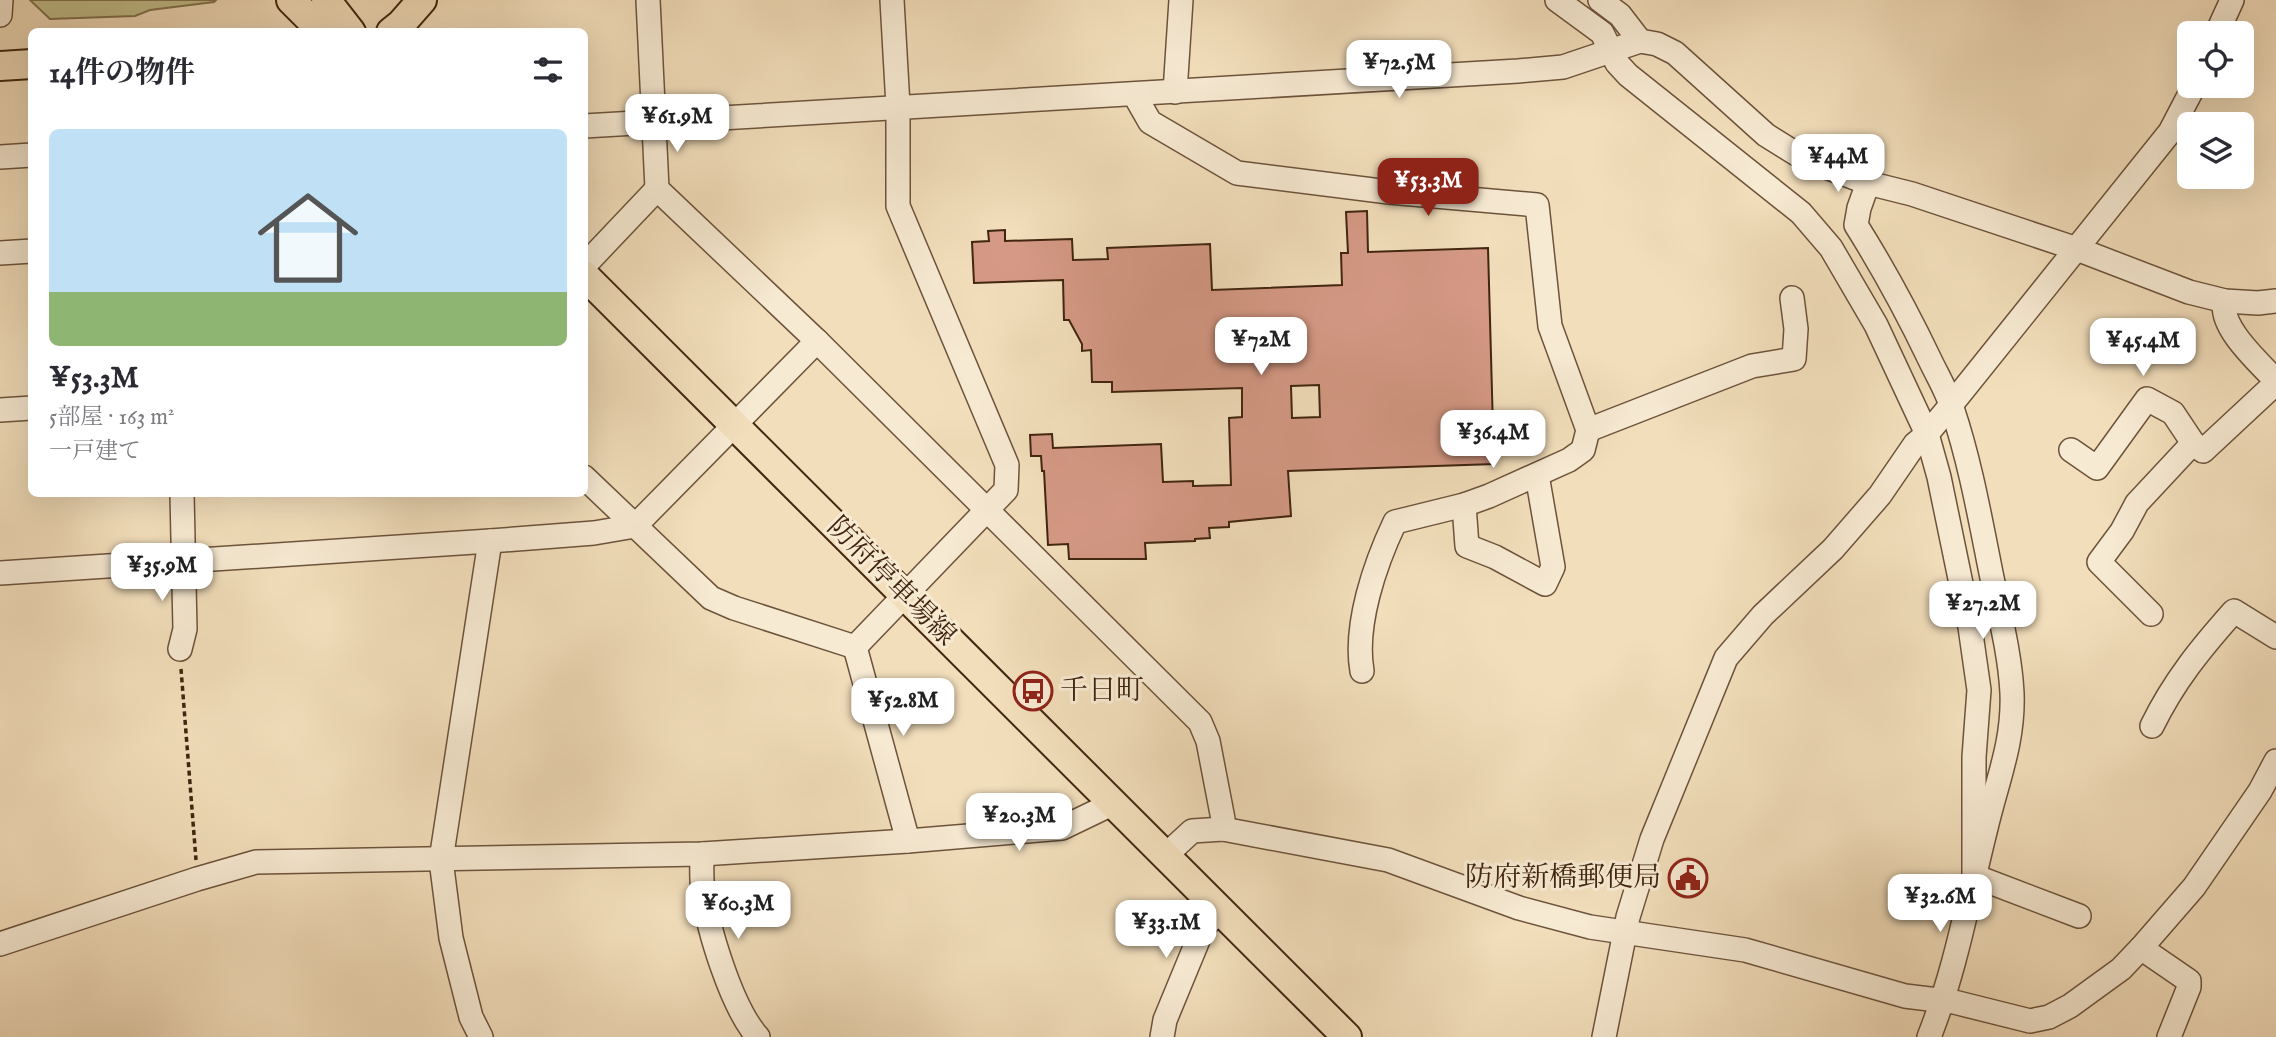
<!DOCTYPE html>
<html lang="ja">
<meta charset="utf-8">
<style>
body{margin:0;font-family:"IM FELL English","Noto Serif JP",serif;background:#f7f7f7;color:#2b2b33;height:100vh;display:flex;flex-direction:column;font-size:26px;white-space:nowrap}
*{box-sizing:border-box;margin:0}
p{font-size:23px;color:#7c7c81}
.icon{flex:none;width:38px;height:38px;fill:none;stroke:currentColor;stroke-width:2;stroke-linecap:round;stroke-linejoin:round}
.map{position:relative;flex:1;overflow:hidden}
.drawer{position:absolute;left:28px;top:28px;width:560px;height:469px;display:flex;flex-direction:column;background:#fff;border-radius:10px;box-shadow:0 7px 28px #0002}
.drawer>*{flex:none}
.buttons{position:absolute;left:2177px;top:21px;display:grid;gap:14px}
.buttons a{display:grid;place-items:center;width:77px;height:77px;border-radius:10px;background:#fff;box-shadow:0 7px 28px #0002;font-size:35px}
.price{position:absolute;translate:-50% -60px;padding:0 16px;border-radius:14px;background:#fff;color:#222;font-size:23px;line-height:46px;filter:drop-shadow(0 2px 4px #0008)}
.price::after{content:'';position:absolute;left:50%;top:42px;width:21px;height:16px;margin-left:-10px;background:inherit;clip-path:polygon(0 0,100% 0,50% 100%)}
.price.selected{background:#8f2418;color:#fff}
ul{padding:0;list-style:none}
li{display:grid;align-content:center;gap:14px;height:371px;padding:0 21px}
li span{display:grid;place-items:center;height:217px;border-radius:10px;color:#555}
li>.icon{margin-inline-start:auto}
span .icon{width:126px;height:126px;fill:#fffc;stroke-width:1}
li b{font-size:30px}
h2{display:flex;justify-content:space-between;align-items:center;height:84px;padding:0 21px;font-size:30px}
.map>svg:first-child{display:block}
.park{fill:#c1bf8c;stroke:#81724e;stroke-width:2}
.building{fill:#d59985;stroke:#412510;stroke-width:2;fill-rule:evenodd}
.lines{fill:none;stroke-linecap:round;stroke-linejoin:round}
.minor-casing{stroke:#6d533b;stroke-width:26}
.major-casing{stroke:#412510;stroke-width:32}
.path{stroke:#412510;stroke-width:3.5;stroke-dasharray:5 3.5;stroke-linecap:butt}
.minor{stroke:#f7ead3;stroke-width:23}
.major{stroke:#f2debb;stroke-width:28}
.labels{text-anchor:middle;dominant-baseline:central;stroke-width:6;stroke-linejoin:round;paint-order:stroke}
.street-label{font-size:28px;fill:#412510;stroke:#f7ead3}
.poi-label{font-size:28px;fill:#412510;stroke:#f7ead3;text-anchor:start}
</style>
<div class="map">
<svg width="2276" height="1037" viewBox="0 0 2276 1037">
<rect width="100%" height="100%" fill="#f2debb"/>
<filter id="stains"><feTurbulence type="fractalNoise" baseFrequency=".00286" numOctaves="4"/><feColorMatrix values="0 0 0 0 .2 0 0 0 0 .09 0 0 0 0 .02 0 0 0 .5 -.17"/></filter>
<radialGradient id="worn" r=".72"><stop offset=".6" stop-color="#630" stop-opacity="0"/><stop offset="1" stop-color="#630" stop-opacity=".3"/></radialGradient>
<path class="park" d="M30,0H216L214,2L150,10L135,16L50,19Z"/>
<path class="building" d="M1367,211L1368,252L1488,248L1494,464L1288,471L1291,516L1229,522V527L1209,528L1210,538L1195,539V541L1145,543L1146,559H1069L1068,544L1048,545L1044,471H1042L1041,456H1031L1030,435L1052,434L1053,448L1161,444L1163,482L1193,481V486L1231,485L1229,418L1242,417V388L1112,392V382H1092L1091,350L1082,351V344L1069,320H1064L1063,280L974,283L972,242L989,241L988,231L1005,230V241L1072,239L1073,260L1108,259L1107,248L1210,244L1212,290L1342,285L1341,253H1348L1346,212ZM1319,385L1320,417L1292,418L1291,386Z"/>
<g class="lines">
<defs>
<g id="minor">
<path d="M648,0L657,189L817,341L1200,722L1208,741L1223,819V829"/>
<path d="M1557,0L1602,33L1617,63L1628,75L1801,213L1831,248L1876,325L1927,434L1939,477L1970,627L1979,690L1974,757V876"/>
<path d="M1600,0L1620,15L1640,41"/>
<path d="M0,15L1,0"/>
<path d="M2217,33L2232,0"/>
<path d="M1175,92L1181,0"/>
<path d="M1134,94L1150,122L1237,173L1389,192L1537,205L1550,326L1588,430L1583,450L1569,460L1489,496L1464,505L1395,522C1375,564 1354,625 1362,671"/>
<path d="M584,126L1518,71L1563,67L1640,41L1657,44L1675,53L1766,135L1803,158L1868,183L1912,194L2077,249L2189,292L2225,301L2258,303L2276,301"/>
<path d="M0,157L32,155"/>
<path d="M1868,183L1859,208L1856,225C1883,268 1908,314 1930,360C1937,375 1947,391 1952,408C1970,461 1980,518 1991,573C1999,612 2010,653 2012,693C2014,742 1997,781 1986,828C1968,899 1956,969 1929,1037"/>
<path d="M0,253L32,251"/>
<path d="M584,266L657,189"/>
<path d="M2225,301C2218,327 2260,363 2276,381"/>
<path d="M0,410L32,408"/>
<path d="M1588,430L1752,366L1794,359L1796,329L1792,298"/>
<path d="M2071,450L2097,468L2147,399L2173,413L2193,443"/>
<path d="M584,477L711,598L734,608L855,647"/>
<path d="M1464,505L1467,546L1495,557L1545,584L1553,567L1537,475"/>
<path d="M0,573L490,541L594,533L635,526L817,341"/>
<path d="M2151,614L2099,562L2122,531L2137,503L2193,443L2203,451L2276,383"/>
<path d="M855,647L1006,490L1007,465L898,206V106L892,0"/>
<path d="M855,647L908,841"/>
<path d="M180,649L185,629L182,494"/>
<path d="M2152,726C2174,681 2201,648 2234,611L2276,637"/>
<path d="M702,854C702,866 701,879 703,891C708,930 732,1008 758,1037"/>
<path d="M1166,855L1192,831L1223,829L1388,860L1519,908L1590,927L1745,950L1905,996L1954,1002L2030,1021L2049,1017L2070,1006L2121,969L2141,948L2194,887L2260,791L2276,761"/>
<path d="M1974,876L2079,916"/>
<path d="M0,944L197,879L256,862L702,854L908,841L1062,828L1114,803"/>
<path d="M2141,948L2189,981V987L2169,1037"/>
<path d="M481,1037L471,1017L451,938L441,860L490,541"/>
<path d="M1162,1037L1165,1020L1203,928L1220,909"/>
<path d="M1604,1037L1628,917L1652,839L1726,658L1763,615L1833,549L1880,495L1915,444L1927,434L1951,405L2170,132L2194,86"/>
</g>
<g id="major">
<path d="M291,0L315,24L330,32"/>
<path d="M326,0L351,32"/>
<path d="M391,32L401,24L422,0"/>
<path d="M0,66L32,64"/>
<path d="M584,275L1347,1037"/>
</g>
</defs>
<use href="#minor" class="minor-casing"/>
<use href="#major" class="major-casing"/>
<path class="path" d="M181,669L196,860"/>
<use href="#minor" class="minor"/>
<use href="#major" class="major"/>
</g>
<defs>
<symbol id="bus-ring" viewBox="-11 -11 22 22"><circle r="9.5" fill="#f7ead3" stroke="#8f2418" stroke-width="1.5"/><path d="M-5-6H5V4H4V6H2V4H-2V6H-4V4H-5ZM-3.5-4V0h7V-4ZM-3.5 1.2v1.5H-2V1.2ZM2 1.2v1.5H3.5V1.2Z" fill="#8f2418"/></symbol>
<symbol id="civic-ring" viewBox="-11 -11 22 22"><circle r="9.5" fill="#f7ead3" stroke="#8f2418" stroke-width="1.5"/><path d="M-.6-6.5H3V-4.5H.6V-3L4-1V1h2V6H-6V1h2V-1L-.6-3ZM-1.2 2.5V6h2.4V2.5Z" fill="#8f2418"/></symbol>
</defs>
<g fill-rule="evenodd">
<use href="#bus-ring" x="1011" y="669" width="44" height="44"/>
<use href="#civic-ring" x="1666" y="856" width="44" height="44"/>
</g>
<g class="labels">
<g class="street-label">
<text transform="translate(891 582) rotate(45)">防府停車場線</text>
</g>
<g class="poi-label">
<text x="1060" y="691">千日町</text>
<text x="1661" y="878" text-anchor="end">防府新橋郵便局</text>
</g>
</g>
<rect width="100%" height="100%" filter="url(#stains)"/>
<rect width="100%" height="100%" fill="url(#worn)"/>
</svg>
<div class="buttons">
<a><svg class="icon" aria-label="locate" viewBox="0 0 24 24"><circle cx="12" cy="12" r="6"/><path d="M12 2v4M12 18v4M2 12h4M18 12h4"/></svg></a>
<a><svg class="icon" aria-label="layers" viewBox="0 0 24 24"><path d="M12 4l9 5-9 5-9-5zM3 14l9 5 9-5"/></svg></a>
</div>
<b class="price" style="left:1399px;top:100px">¥72.5M</b>
<b class="price" style="left:677px;top:154px">¥61.9M</b>
<b class="price" style="left:1838px;top:194px">¥44M</b>
<b class="price selected" style="left:1428px;top:218px">¥53.3M</b>
<b class="price" style="left:1261px;top:377px">¥72M</b>
<b class="price" style="left:2143px;top:378px">¥45.4M</b>
<b class="price" style="left:1493px;top:470px">¥36.4M</b>
<b class="price" style="left:162px;top:603px">¥35.9M</b>
<b class="price" style="left:1983px;top:641px">¥27.2M</b>
<b class="price" style="left:903px;top:738px">¥52.8M</b>
<b class="price" style="left:1019px;top:853px">¥20.3M</b>
<b class="price" style="left:1940px;top:934px">¥32.6M</b>
<b class="price" style="left:738px;top:941px">¥60.3M</b>
<b class="price" style="left:1166px;top:960px">¥33.1M</b>
<section class="drawer">
<h2>14件の物件<svg class="icon" aria-label="filters" viewBox="0 0 24 24"><path d="M4 7h16M4 17h16"/><circle cx="9" cy="7" r="2"/><circle cx="15" cy="17" r="2"/></svg></h2>
<ul>
<li><span style="background:linear-gradient(#bfe0f5 75%,#8fb573 0)"><svg class="icon" aria-label="home" viewBox="0 0 24 24"><path d="M3 11l9-7 9 7M6 9v11h12V9"/></svg></span><div><b>¥53.3M</b><p>5部屋 · 163 m²</p><p>一戸建て</p></div></li>
</ul>
</section>
</div>
